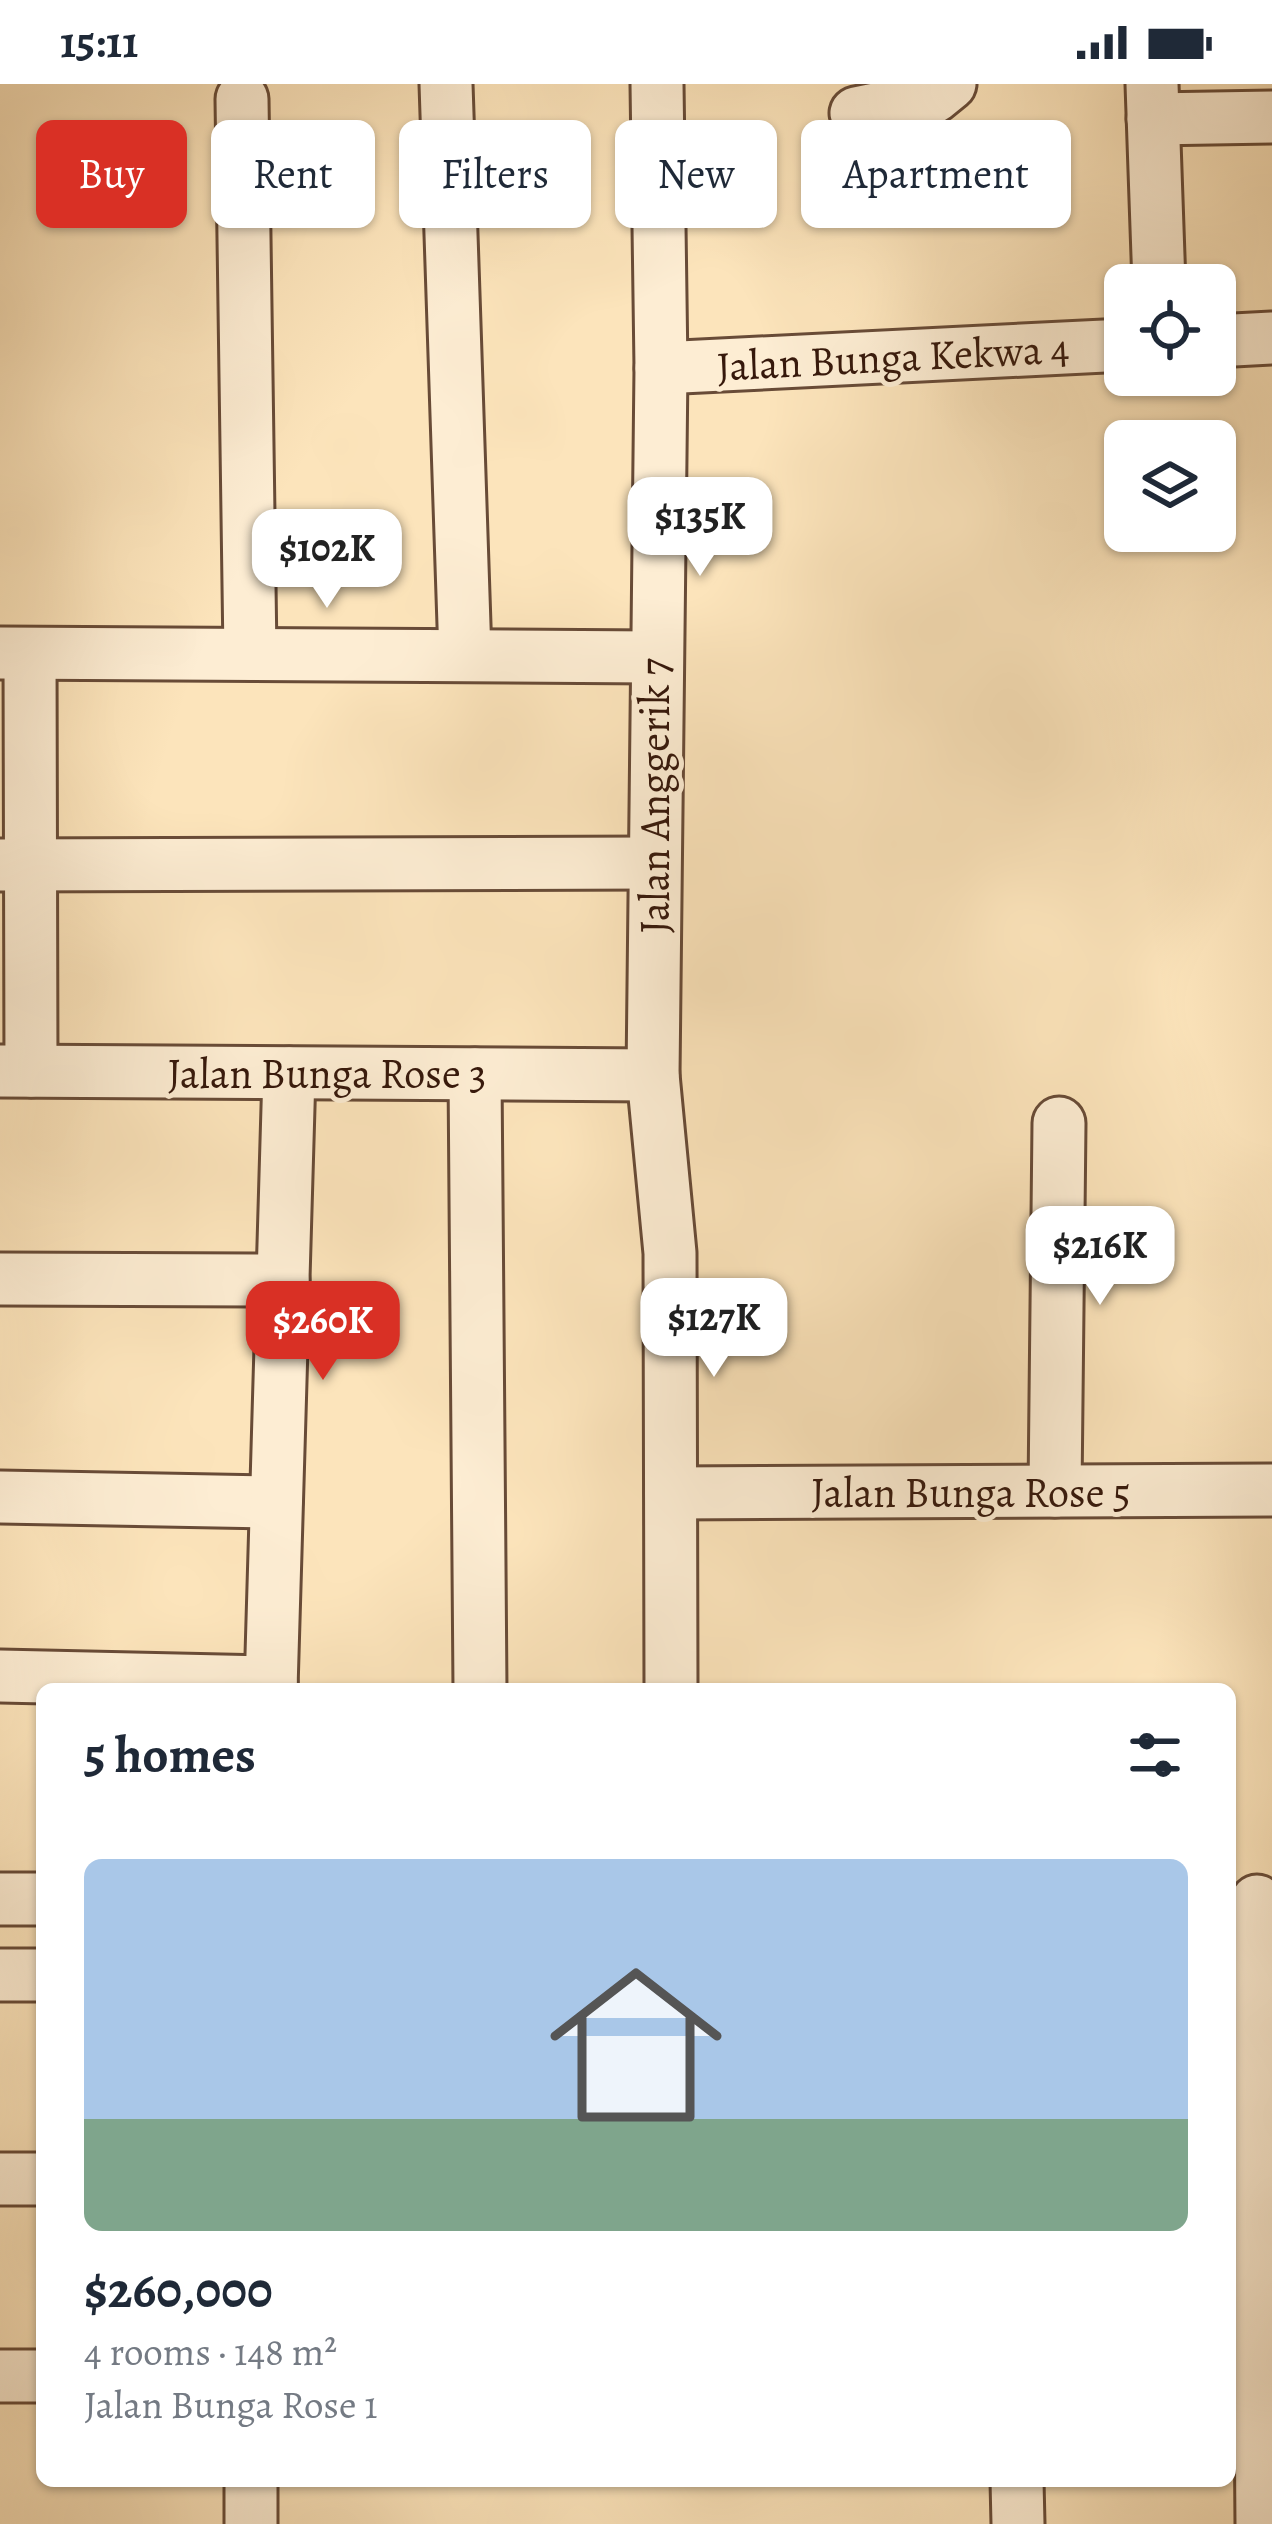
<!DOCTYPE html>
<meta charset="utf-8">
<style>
body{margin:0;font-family:Alegreya,serif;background:#f6f6f7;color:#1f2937;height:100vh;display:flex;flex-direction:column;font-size:45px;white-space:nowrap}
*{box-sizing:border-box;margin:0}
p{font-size:39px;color:#747a83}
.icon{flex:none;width:66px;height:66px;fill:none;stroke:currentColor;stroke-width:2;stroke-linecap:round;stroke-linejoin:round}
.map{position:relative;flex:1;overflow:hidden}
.sheet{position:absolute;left:36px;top:1599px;width:1200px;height:804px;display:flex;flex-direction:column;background:#fff;border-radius:18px;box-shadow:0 3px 9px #0004}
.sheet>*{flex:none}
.hud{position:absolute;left:36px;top:36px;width:1200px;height:108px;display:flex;gap:24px}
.buttons{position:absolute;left:1104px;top:180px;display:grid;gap:24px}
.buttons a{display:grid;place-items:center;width:132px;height:132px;border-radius:18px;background:#fff;box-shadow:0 3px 9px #0004;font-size:60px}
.price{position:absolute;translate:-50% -102px;padding:0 27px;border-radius:24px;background:#fff;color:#222;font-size:39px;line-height:78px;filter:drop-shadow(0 3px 6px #0008)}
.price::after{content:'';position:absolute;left:50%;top:72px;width:36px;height:27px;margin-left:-18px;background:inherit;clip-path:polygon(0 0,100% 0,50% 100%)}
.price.current{background:#d93025;color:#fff}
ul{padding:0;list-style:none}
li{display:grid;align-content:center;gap:24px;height:636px;padding:0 48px}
li span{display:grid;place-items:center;height:372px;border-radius:18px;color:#555}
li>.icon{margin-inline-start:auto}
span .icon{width:216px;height:216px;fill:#fffc;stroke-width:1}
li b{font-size:51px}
h2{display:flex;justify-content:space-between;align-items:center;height:144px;padding:0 48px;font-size:51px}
.chip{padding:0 42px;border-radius:18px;background:#fff;box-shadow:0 3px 9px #0004;font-size:42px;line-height:108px}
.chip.current{background:#d93025;color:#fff}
.status{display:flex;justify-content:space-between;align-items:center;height:84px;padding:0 60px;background:#fff;direction:ltr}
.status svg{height:33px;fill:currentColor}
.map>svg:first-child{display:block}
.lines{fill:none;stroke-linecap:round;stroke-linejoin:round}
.minor-casing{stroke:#684b37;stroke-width:57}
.minor{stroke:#fdedd3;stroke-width:51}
.labels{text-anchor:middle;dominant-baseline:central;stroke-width:10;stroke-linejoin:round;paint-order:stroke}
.street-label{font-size:42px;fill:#36180b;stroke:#fdedd3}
</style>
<div class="status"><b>15:11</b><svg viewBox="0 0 49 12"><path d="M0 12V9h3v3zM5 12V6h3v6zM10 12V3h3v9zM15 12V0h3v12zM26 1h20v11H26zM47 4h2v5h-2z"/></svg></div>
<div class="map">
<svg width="1272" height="2440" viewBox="0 0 1272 2440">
<rect width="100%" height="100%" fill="#fce4bb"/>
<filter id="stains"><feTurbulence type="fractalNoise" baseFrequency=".00167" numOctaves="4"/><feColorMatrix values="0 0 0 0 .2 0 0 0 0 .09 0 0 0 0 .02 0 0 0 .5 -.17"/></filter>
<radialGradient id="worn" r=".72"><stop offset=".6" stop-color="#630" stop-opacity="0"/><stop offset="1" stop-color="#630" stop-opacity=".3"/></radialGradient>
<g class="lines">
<defs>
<g id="minor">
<path d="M446,0L465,571"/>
<path d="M657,0L661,284L653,991L670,1169L671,1605"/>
<path d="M1152,0L1159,201"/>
<path d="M242,15L250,570"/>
<path d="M856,29L934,13L950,0"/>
<path d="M1153,35L1272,33"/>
<path d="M1215,257L1272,254"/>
<path d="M661,284L1125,261"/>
<path d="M0,569L654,573"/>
<path d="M30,570L31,987"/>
<path d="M0,781L654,779"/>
<path d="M0,987L653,991"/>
<path d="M475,990L480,1605"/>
<path d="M0,1195L283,1196"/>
<path d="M1055,1407L1059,1039"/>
<path d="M671,1409L1272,1406"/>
<path d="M0,1413L276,1418"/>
<path d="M0,1592L271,1598"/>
<path d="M271,1605L289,989"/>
<path d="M0,1815H42"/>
<path d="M1257,1817L1262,2440"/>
<path d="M0,1891H42"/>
<path d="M0,2095H42"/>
<path d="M0,2292H42"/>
<path d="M251,2397V2440"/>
<path d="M1017,2397L1018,2440"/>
</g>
</defs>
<use href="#minor" class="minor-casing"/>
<use href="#minor" class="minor"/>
</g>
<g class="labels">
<g class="street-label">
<text transform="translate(893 273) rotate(-3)">Jalan Bunga Kekwa 4</text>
<text transform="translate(654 712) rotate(-90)">Jalan Anggerik 7</text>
<text x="327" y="989">Jalan Bunga Rose 3</text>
<text x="971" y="1408">Jalan Bunga Rose 5</text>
</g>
</g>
<rect width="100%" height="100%" filter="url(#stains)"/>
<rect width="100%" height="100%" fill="url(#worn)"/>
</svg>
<div class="buttons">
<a><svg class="icon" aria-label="locate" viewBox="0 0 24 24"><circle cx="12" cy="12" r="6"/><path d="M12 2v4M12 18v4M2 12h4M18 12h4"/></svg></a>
<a><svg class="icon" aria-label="layers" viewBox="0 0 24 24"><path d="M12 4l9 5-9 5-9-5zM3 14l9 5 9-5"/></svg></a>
</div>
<b class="price" style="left:700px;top:495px">$135K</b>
<b class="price" style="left:327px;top:527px">$102K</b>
<b class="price" style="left:1100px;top:1224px">$216K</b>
<b class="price" style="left:714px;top:1296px">$127K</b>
<b class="price current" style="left:323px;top:1299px">$260K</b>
<div class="hud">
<a class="chip current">Buy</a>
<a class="chip">Rent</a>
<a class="chip">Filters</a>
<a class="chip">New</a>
<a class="chip">Apartment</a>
</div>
<section class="sheet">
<h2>5 homes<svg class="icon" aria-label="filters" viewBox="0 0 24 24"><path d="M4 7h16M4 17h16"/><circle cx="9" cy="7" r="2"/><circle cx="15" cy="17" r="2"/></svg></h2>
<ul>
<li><span style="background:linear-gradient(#a9c7e8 70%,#7fa58c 0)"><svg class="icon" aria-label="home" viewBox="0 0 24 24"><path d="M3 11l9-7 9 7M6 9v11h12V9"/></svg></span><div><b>$260,000</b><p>4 rooms · 148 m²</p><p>Jalan Bunga Rose 1</p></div></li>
</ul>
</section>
</div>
